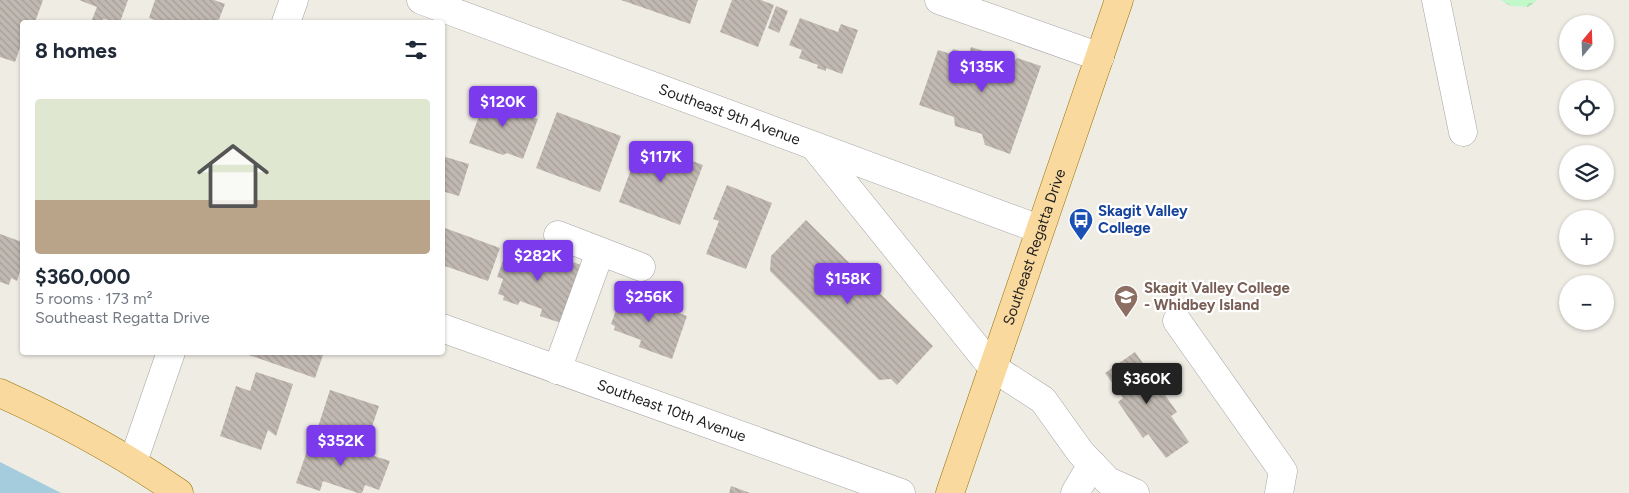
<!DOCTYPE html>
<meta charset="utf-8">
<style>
body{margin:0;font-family:Figtree,sans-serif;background:#f6f6f7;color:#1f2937;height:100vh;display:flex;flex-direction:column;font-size:19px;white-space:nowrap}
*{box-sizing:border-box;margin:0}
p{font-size:16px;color:#747a83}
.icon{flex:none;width:28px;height:28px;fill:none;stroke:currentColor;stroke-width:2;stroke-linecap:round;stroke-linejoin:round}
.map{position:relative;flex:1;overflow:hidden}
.sheet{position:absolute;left:20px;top:20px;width:425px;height:335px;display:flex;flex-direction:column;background:#fff;border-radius:5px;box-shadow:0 1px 4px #0004}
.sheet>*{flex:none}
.needle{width:32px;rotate:19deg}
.buttons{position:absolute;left:1559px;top:15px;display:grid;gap:10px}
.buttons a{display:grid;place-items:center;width:55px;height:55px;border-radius:50%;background:#fff;box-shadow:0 1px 4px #0004;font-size:25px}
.price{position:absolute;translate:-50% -42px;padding:0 11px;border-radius:5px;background:#7c3aed;color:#fff;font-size:16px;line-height:32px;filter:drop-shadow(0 1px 2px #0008)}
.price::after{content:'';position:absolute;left:50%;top:30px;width:15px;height:11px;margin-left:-8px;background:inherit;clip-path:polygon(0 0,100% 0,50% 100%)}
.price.active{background:#222;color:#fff}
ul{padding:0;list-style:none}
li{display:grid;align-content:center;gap:10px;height:265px;padding:0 15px}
li span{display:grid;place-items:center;height:155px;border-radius:5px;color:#555}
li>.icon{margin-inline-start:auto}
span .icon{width:90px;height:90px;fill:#fffc;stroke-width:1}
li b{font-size:21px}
h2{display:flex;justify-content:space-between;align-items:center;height:60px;padding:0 15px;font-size:21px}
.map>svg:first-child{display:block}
.park{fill:url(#park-crowns)}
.water{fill:#a5ccdc}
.building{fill:url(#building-back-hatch)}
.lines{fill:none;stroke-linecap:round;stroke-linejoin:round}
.minor-casing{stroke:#a5a5a5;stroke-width:29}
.major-casing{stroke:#967003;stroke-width:29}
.minor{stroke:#fff;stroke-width:28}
.major{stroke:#fad99e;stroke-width:28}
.labels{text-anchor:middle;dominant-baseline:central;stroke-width:4.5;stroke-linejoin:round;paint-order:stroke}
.street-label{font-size:15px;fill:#1e1e1e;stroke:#fff}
.transit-label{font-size:15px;font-weight:bold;fill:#164399;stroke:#fff;text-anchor:start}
.education-label{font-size:15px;font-weight:bold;fill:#785e54;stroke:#fff;text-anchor:start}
</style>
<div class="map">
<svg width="1629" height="493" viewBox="0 0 1629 493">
<defs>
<pattern id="park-crowns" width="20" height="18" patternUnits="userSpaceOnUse" patternTransform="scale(1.25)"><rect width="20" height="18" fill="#c2f8ca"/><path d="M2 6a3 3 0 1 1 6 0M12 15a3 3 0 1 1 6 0" fill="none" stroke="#a6d4ad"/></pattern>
<pattern id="building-back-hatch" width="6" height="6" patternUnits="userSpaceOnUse" patternTransform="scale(1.25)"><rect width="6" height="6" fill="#c0b8b1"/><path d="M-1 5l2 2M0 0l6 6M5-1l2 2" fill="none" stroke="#a59e98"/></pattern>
</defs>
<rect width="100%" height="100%" fill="#efece4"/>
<path class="park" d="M1500,0H1537L1529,7L1511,6Z"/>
<path class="water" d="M0,462L61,493H0Z"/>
<g class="building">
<path d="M0,0H43L35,22H22V42L15,62L0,57Z"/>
<path d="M79,0H128L120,22L103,19L102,22H91L97,7Z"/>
<path d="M155,0H214L225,4L218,22H162L149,18Z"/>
<path d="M621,0H698L690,24Z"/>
<path d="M732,0H761L774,5L758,47L720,32Z"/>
<path d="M776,6L788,11L779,33L768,28Z"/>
<path d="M800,18L838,32L841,24L858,30L842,74L826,68V71L817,68L818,65L799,58L802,50L789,45Z"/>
<path d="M971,47L1014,61L1017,58L1041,66L1010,154L985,145L982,134L955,126L954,117L919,105L938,50L951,54L953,49L969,54Z"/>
<path d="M487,95L524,109L522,113L538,119L523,159L507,153L503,155L469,143Z"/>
<path d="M557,112L621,136L600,192L536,168Z"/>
<path d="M641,142L703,165L680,225L619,202Z"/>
<path d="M442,156L469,164L459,196L442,191Z"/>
<path d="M727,185L772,203L746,269L706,254L719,221L713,219Z"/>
<path d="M806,220L933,346L897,385L891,379L879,380L770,271L771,256Z"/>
<path d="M442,227L500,248L488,281L442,265Z"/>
<path d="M0,234L22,242V265L17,281L11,278L9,285L0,282Z"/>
<path d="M514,241L534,249L532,254L562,264L564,259L581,265L561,323L540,316L542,309L520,301L518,305L503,300L504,296L498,294L503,279L497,277L504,258L508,259Z"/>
<path d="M623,291L643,298L645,293L666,300L664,308L687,316L672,359L639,347L641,340L614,330L615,326L611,324Z"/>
<path d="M240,352H324L315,378Z"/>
<path d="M1135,352L1177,412L1171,416L1189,442L1166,458L1148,434L1143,438L1118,402L1123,398L1105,373Z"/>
<path d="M256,372L293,384L276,436L268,430L261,450L220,436L236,386L250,391Z"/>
<path d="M330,390L379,406L368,438L353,433L351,441L317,430Z"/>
<path d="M312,436L390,461L379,490L365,485L362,493H358L323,481L320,491L296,483Z"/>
<path d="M731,486L750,493H729Z"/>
</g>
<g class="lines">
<defs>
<g id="minor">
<path id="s1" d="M421,0L1039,229"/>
<path d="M939,0L1100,57"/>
<path d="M1436,0L1463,132"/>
<path d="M286,22L294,0"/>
<path d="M814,146L992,367L1043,400L1081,453L1108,481L1135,493"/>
<path d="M558,235L641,267"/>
<path d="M1177,321L1283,471L1279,493"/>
<path id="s2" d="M442,328L901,493"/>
<path d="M557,370L600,252"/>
<path d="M133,462L171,352"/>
<path d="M1075,493L1092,464"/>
</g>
<g id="major">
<path d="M0,393C62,421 123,454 179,493"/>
<path id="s3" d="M950,493L1119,0"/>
</g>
</defs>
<use href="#minor" class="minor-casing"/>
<use href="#major" class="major-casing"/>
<use href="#minor" class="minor"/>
<use href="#major" class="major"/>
</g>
<defs>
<symbol id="bus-pin" viewBox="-11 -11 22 30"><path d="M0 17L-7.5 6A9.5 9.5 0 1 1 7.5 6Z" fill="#1a4fb4" stroke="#fff"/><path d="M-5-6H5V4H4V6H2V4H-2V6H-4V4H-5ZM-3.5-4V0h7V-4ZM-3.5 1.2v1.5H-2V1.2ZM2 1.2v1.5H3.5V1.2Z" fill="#fff"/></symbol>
<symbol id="university-pin" viewBox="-11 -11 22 30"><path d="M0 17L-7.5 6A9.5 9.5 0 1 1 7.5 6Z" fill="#8d6e63" stroke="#fff"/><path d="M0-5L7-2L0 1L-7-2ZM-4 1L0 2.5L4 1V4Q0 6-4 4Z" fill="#fff"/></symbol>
</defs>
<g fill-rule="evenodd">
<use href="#bus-pin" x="1067" y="206" width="28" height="38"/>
<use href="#university-pin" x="1112" y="283" width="28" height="38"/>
</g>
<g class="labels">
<g class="street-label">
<text stroke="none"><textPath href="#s1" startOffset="329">Southeast 9th Avenue</textPath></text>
<text stroke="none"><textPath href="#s3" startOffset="260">Southeast Regatta Drive</textPath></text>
<text stroke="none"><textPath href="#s2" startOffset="244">Southeast 10th Avenue</textPath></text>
</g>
<g class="transit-label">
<text x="1098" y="211">Skagit Valley<tspan x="1098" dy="17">College</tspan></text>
</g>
<g class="education-label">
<text x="1144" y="288">Skagit Valley College<tspan x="1144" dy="17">- Whidbey Island</tspan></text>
</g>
</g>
</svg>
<div class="buttons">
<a><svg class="needle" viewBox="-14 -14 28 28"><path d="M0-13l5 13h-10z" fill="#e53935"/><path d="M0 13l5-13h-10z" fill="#747a83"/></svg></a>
<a><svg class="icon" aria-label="locate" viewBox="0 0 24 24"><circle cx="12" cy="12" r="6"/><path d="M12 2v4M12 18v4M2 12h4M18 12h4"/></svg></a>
<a><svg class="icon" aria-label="layers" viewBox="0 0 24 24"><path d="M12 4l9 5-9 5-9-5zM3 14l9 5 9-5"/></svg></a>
<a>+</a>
<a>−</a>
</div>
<b class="price" style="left:982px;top:93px">$135K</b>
<b class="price" style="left:503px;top:128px">$120K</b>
<b class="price" style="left:661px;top:183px">$117K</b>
<b class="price" style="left:538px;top:282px">$282K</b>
<b class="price" style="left:848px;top:305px">$158K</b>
<b class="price" style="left:649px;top:323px">$256K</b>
<b class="price active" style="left:1147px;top:405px">$360K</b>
<b class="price" style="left:341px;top:467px">$352K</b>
<section class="sheet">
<h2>8 homes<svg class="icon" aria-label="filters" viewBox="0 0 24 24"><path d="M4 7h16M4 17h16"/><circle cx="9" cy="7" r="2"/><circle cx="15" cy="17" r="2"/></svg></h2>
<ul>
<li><span style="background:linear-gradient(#dfe7d0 65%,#b9a48a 0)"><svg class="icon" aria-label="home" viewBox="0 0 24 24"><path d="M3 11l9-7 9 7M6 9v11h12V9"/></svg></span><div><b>$360,000</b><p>5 rooms · 173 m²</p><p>Southeast Regatta Drive</p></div></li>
</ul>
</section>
</div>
